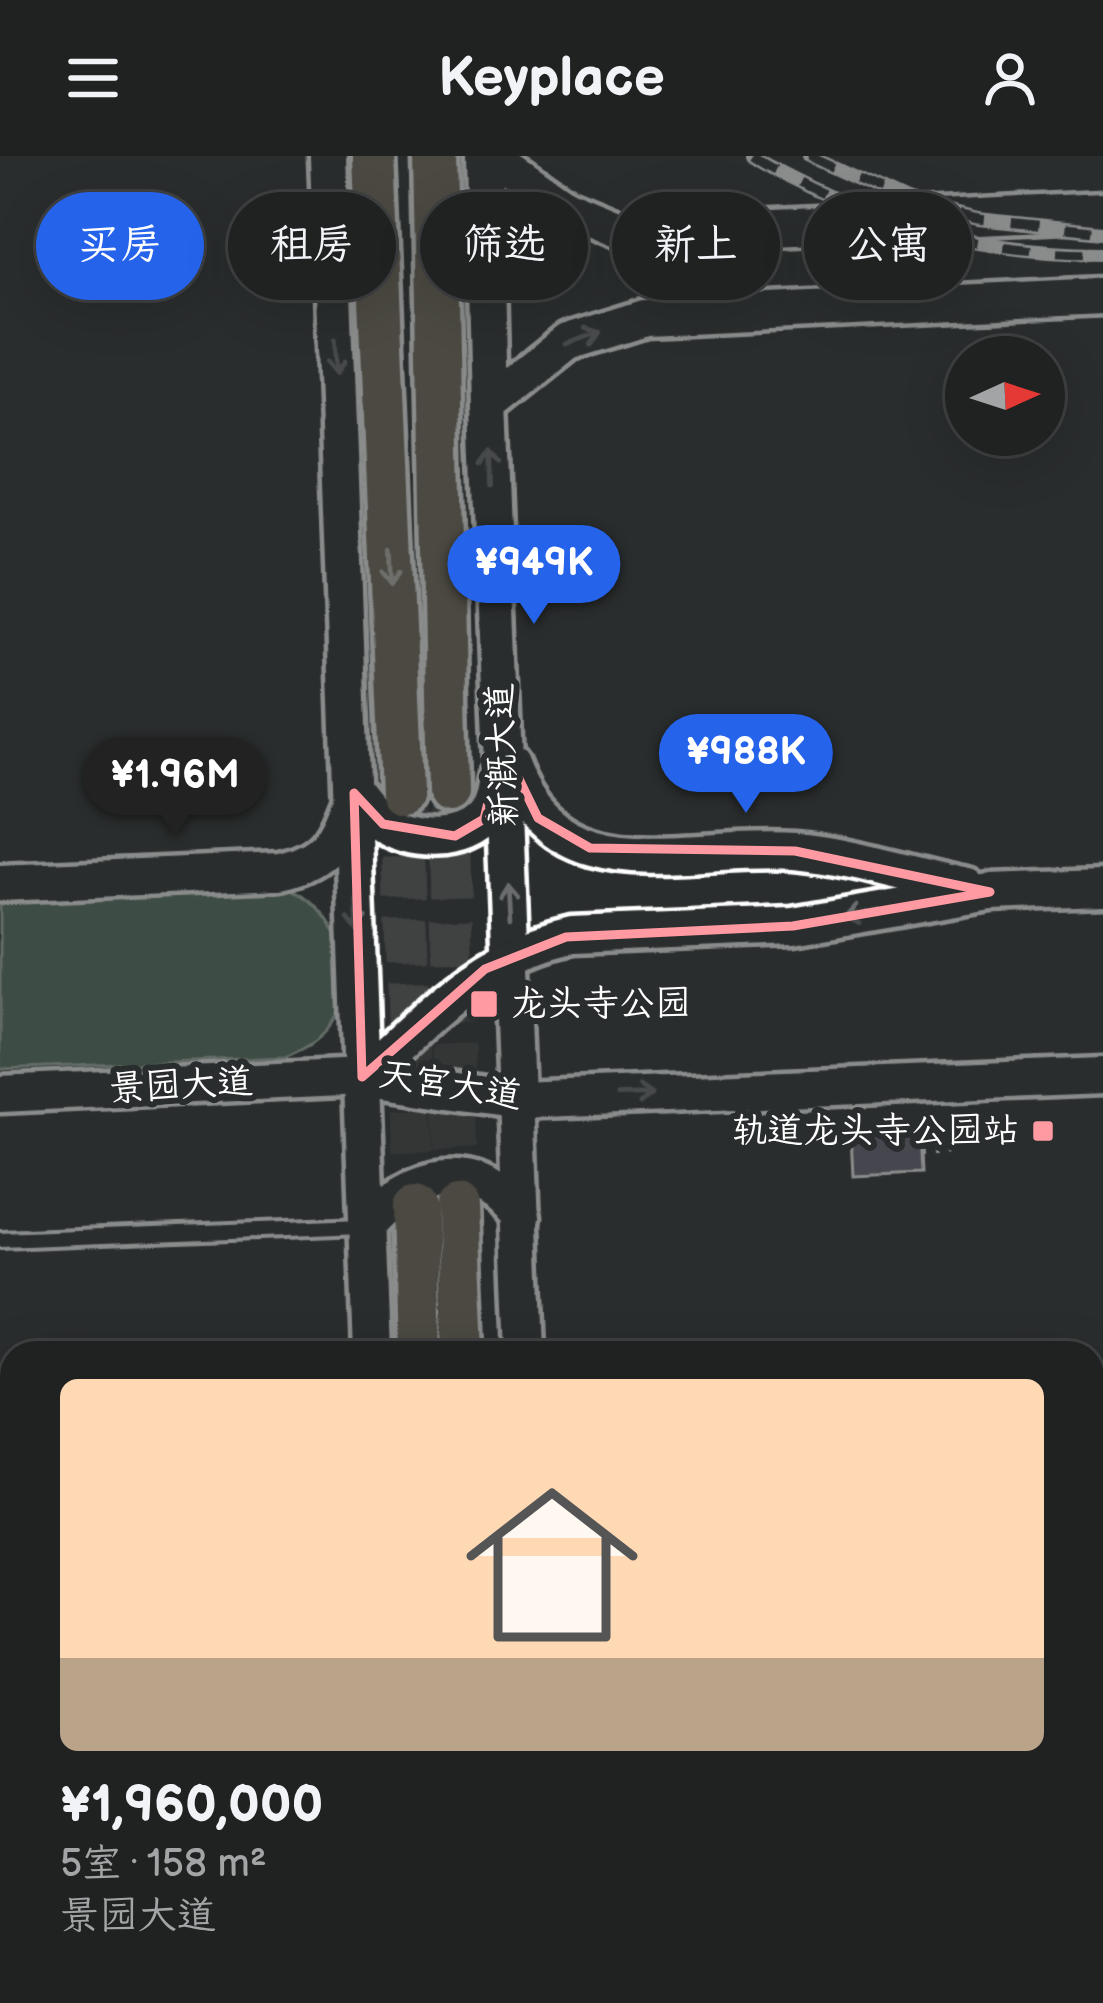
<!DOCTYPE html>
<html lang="zh">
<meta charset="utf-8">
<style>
body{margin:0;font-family:"Balsamiq Sans","LXGW WenKai TC",sans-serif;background:#282a2a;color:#f1f3f6;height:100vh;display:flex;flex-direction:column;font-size:45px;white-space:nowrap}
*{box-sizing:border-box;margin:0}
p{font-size:39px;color:#a2a4a5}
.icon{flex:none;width:66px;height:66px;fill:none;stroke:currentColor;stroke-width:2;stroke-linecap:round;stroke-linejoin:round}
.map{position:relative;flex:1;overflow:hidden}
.panel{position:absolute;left:0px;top:1185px;width:1104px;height:663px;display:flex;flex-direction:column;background:#202222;border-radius:36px 36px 0 0;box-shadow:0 12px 48px #0002,0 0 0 3px #3d3f40}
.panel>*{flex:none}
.banner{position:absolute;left:36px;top:36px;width:1032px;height:108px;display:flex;gap:24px}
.needle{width:78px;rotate:87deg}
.tools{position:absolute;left:945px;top:180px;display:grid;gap:24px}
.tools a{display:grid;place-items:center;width:120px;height:120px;border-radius:50%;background:#202222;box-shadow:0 12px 48px #0002,0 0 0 3px #3d3f40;font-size:60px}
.price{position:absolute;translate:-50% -102px;padding:0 27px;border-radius:42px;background:#2563eb;color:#fff;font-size:39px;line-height:78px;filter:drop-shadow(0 3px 6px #0008)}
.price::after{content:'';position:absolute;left:50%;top:72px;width:36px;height:27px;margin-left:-18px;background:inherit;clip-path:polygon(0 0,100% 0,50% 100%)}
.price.selected{background:#222;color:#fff}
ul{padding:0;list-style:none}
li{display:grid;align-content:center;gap:24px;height:636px;padding:0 60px}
li span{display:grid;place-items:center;height:372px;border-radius:18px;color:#555}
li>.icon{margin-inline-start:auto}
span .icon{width:216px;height:216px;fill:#fffc;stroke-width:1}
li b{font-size:51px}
.pill{padding:0 42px;border-radius:54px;background:#202222;box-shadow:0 12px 48px #0002,0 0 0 3px #3d3f40;font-size:42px;line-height:108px}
.pill.selected{background:#2563eb;color:#fff}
header{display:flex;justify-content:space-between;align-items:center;height:156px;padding:0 60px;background:#202222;font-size:54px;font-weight:800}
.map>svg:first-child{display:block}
.green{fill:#56715f;stroke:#aab8af;stroke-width:3}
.building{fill:#696576;stroke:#fff;stroke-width:3}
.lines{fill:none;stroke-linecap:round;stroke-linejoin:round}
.primary-tunnel{stroke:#3f4243;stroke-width:42;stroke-dasharray:42 21;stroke-linecap:butt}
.lane-casing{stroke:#fff;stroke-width:22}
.secondary-casing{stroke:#fff;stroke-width:45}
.primary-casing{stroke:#fff;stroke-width:51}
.path{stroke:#fff;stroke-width:6;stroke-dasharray:3 9;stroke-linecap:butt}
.lane{stroke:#2a2d2e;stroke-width:14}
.secondary{stroke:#2a2d2e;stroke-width:36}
.primary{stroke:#736b5a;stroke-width:42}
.rail-casing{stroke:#fff;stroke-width:14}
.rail{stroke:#2a2d2e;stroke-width:9;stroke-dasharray:27;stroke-linecap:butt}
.oneway{stroke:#6a6c6d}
.oneway2{stroke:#c0bcb5}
.marked{fill:none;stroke:#ff9aa2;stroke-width:9;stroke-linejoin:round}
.poi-dot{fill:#ff9aa2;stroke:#2a2d2e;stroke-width:4.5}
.labels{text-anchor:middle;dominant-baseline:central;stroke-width:12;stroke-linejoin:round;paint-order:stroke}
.street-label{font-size:36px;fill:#fff;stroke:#2a2d2e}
.poi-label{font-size:36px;fill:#fff;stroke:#2a2d2e;text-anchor:start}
</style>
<header><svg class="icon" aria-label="menu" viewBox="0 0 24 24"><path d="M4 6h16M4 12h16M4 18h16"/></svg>Keyplace<svg class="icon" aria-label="person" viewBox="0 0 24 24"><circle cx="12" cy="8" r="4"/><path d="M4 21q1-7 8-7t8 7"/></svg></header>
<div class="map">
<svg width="1103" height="1847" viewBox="0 0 1103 1847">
<rect width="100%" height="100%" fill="#2a2d2e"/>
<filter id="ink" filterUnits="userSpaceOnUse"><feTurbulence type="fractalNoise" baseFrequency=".00833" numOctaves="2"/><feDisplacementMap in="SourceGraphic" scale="24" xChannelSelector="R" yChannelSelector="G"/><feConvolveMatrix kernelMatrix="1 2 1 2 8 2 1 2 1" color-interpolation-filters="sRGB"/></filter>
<g filter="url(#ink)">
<path class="green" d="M283,730C337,745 364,825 331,869C319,886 303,893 285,901L0,913V742Z"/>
<path class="building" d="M919,977L921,1017L853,1020L851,981Z"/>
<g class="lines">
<g class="primary-tunnel">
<path d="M448,636L457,1051"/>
<path d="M401,638L415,1050"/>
</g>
<defs>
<g id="lane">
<path d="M0,1084L362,1070"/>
<path d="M205,1847L221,1836"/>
</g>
<g id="secondary">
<path d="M328,0L372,1197"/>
<path d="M483,0L489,249L526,1197"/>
<path d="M494,0L565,50L633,78L1103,55"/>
<path d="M489,249L568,186L645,162L1103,140"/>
<path d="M510,609C558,739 687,687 794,695C847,699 913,720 967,731"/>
<path d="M0,727L280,715C329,704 337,681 354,637C362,646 370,658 380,666C407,687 465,689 486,659C494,648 495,635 497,622"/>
<path d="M362,921C428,862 482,798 572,779L793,770L990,736L1103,732"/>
<path d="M0,938L362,921L519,944L1103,920"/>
<path d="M368,1069C414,1016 472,1003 522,1060"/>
<path d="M1092,1695H1103"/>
<path d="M393,1836L394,1847"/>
<path d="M562,1847L565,1836"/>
</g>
<g id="primary">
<path d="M374,0L401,637"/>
<path d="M435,0L448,636"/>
<path d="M415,1050L419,1197"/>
<path d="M457,1051L463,1197"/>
<path d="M441,1836V1847"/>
<path d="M490,1836V1847"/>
</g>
</defs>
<use href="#lane" class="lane-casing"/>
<use href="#secondary" class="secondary-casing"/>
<use href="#primary" class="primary-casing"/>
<path class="path" d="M920,998L951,996L950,968"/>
<use href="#lane" class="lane"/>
<use href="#secondary" class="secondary"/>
<use href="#primary" class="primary"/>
<defs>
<g id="rail">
<path d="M752,0C770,13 790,21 809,31C903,77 999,97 1103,97"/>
<path d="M808,0L907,46L978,63L1103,76"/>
</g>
</defs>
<use href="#rail" class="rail-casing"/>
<use href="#rail" class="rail"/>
</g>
<defs><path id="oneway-shaft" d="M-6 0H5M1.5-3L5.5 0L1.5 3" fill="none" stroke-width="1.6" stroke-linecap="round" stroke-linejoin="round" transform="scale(3)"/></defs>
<g class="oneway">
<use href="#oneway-shaft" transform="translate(584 182) rotate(-20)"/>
<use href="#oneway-shaft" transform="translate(336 201) rotate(88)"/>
<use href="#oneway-shaft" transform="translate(492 312) rotate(-92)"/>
<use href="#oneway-shaft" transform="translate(509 744) rotate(-93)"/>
<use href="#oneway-shaft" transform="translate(357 758) rotate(88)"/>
<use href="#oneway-shaft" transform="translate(862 758) rotate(170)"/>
<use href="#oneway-shaft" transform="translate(635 939) rotate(-2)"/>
</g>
<use class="oneway2" href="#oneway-shaft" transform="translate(392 411) rotate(88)"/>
</g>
<path d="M0 0H1103V1847H0ZM502,588L538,662L590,692L795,695L990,736L793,770L566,781L485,813L362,921L354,637L383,668L455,680L484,663Z" fill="#2a2d2e" fill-opacity=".55" fill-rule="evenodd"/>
<path class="marked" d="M502,588L538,662L590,692L795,695L990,736L793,770L566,781L485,813L362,921L354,637L383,668L455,680L484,663Z"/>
<g class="poi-dot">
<rect x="469" y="833" width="30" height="30" rx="6"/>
<rect x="1031" y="963" width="24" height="24" rx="6"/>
</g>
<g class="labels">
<g class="street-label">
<text transform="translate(503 599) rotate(-92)">新溉大道</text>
<text transform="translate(181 930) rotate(-3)">景园大道</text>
<text transform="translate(450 930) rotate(9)">天宫大道</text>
</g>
<g class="poi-label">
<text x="511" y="848">龙头寺公园</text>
<text x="1019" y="975" text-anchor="end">轨道龙头寺公园站</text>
</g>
</g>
</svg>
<div class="tools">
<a><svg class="needle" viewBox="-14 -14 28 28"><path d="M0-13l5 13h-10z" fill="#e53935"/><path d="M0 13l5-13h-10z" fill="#a2a4a5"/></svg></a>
</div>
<b class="price" style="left:534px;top:471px">¥949K</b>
<b class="price" style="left:746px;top:660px">¥988K</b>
<b class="price selected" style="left:175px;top:683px">¥1.96M</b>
<div class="banner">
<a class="pill selected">买房</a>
<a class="pill">租房</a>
<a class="pill">筛选</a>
<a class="pill">新上</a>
<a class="pill">公寓</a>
</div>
<section class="panel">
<ul>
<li><span style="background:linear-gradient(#ffd9b3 75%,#b9a48a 0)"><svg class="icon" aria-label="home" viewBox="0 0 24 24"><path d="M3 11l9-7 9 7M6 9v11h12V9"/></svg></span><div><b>¥1,960,000</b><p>5室 · 158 m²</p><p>景园大道</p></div></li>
</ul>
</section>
</div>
